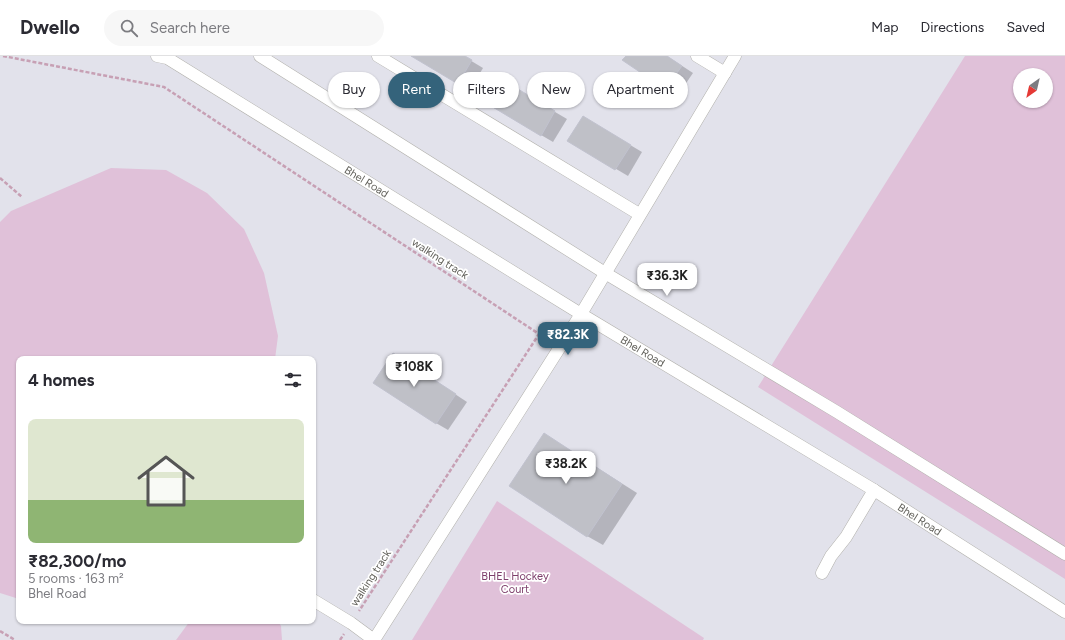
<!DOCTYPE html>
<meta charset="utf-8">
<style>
body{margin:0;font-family:Figtree,sans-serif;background:#f7f7f7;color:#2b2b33;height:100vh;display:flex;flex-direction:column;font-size:15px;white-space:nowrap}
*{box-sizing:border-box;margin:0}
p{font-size:13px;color:#7c7c81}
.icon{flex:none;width:22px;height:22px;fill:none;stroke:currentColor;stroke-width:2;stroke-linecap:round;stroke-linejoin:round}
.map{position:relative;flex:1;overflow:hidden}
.panel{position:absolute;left:16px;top:300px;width:300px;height:268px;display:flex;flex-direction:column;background:#fff;border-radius:8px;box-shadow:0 1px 3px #0004}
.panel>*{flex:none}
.top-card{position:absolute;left:328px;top:16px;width:380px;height:36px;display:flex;gap:8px}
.needle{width:26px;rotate:214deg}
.fabs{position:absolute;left:1013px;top:12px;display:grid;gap:8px}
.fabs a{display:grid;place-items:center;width:40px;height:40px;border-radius:50%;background:#fff;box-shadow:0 1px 3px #0004;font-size:20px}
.price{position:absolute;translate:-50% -34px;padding:0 9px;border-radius:8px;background:#fff;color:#222;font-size:13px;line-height:26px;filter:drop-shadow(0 1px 2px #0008)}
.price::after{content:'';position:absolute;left:50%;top:24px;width:12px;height:9px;margin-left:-6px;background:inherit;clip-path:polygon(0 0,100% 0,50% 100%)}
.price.current{background:#34637b;color:#fff}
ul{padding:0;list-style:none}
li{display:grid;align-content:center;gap:8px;height:212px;padding:0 12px}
li span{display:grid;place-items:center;height:124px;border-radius:8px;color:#555}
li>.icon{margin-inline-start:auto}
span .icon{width:72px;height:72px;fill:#fffc;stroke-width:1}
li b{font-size:17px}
h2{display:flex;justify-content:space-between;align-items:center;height:48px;padding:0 12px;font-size:17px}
.chip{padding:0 14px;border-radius:18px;background:#fff;box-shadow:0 1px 3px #0004;font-size:14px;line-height:36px}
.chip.current{background:#34637b;color:#fff}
header{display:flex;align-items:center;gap:24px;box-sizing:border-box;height:56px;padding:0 20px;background:#fff;border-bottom:1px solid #e1e1e2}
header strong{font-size:19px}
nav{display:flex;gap:22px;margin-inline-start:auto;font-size:14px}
.search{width:280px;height:36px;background:#f7f7f7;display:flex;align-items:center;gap:10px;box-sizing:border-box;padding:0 14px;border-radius:22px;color:#7c7c81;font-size:15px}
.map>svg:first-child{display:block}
.green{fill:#e0c1d9;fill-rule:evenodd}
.shadow{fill:#0003}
.building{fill:#bfc0c7;stroke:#c1c2cf}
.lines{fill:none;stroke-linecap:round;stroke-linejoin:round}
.minor-casing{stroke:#b1b0ab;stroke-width:13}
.path{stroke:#c7a0b4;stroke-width:2.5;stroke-dasharray:4 2;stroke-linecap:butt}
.minor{stroke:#fff;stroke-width:12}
.labels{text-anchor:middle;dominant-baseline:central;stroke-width:3.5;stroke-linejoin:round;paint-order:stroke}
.street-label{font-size:11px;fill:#61605a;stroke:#fff}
.park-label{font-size:11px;fill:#7d3e6b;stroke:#fff}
</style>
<header>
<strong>Dwello</strong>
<div class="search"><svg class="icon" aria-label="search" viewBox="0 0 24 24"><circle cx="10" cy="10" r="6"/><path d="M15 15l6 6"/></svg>Search here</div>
<nav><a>Map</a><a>Directions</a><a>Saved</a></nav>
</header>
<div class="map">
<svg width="1065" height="584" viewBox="0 0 1065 584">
<rect width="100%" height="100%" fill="#e2e2eb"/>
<g class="green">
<path d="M965,0H1065V523L758,331ZM1020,19H1046V45H1020Z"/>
<path d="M111,112L166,114L207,137L244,173L264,217L278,280L275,303H19V543L0,537V166L11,155Z"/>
<path d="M497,445L704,582L703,584H412Z"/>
<path d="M190,565H278L281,570L282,584H176Z"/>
</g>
<g class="shadow">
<path d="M413,0H463L483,12L470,34Z"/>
<path d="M627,0H667L693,17L678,39L624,4Z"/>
<path d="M501,24L567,63L553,86L487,47Z"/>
<path d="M583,61L642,96L628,120L569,85Z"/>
<path d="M405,305L467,346L448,374L436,367Z"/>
<path d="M544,378L637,437L603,489L587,480Z"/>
</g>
<g class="building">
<path d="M411,0H465L472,4L458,28Z"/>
<path d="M626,0H667L682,10L665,33L622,4Z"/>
<path d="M501,23L555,55L541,80L486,47Z"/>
<path d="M583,60L631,89L615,114L567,85Z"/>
<path d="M393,297L456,338L436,368L373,327Z"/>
<path d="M544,377L622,428L587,481L509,430Z"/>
</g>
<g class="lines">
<defs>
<g id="minor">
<path id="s1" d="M157,0L167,2L581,258L874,434L1065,556"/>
<path d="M260,0L605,217L837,356L1065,498"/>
<path d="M378,0L639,158"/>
<path d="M697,0L725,17"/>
<path d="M822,517L831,500L846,481L874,434"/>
<path d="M313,544L351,567L374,584"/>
<path d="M374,584L581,258L735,0"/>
</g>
</defs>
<use href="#minor" class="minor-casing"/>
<g class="path">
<path d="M3,0L164,31L539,278L359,555"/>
<path d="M0,122L22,141"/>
<path d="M0,575L15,584"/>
<path d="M340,584L344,578"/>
</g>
<use href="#minor" class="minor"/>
</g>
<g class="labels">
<g class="street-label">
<text stroke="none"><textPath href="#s1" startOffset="245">Bhel Road</textPath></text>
<text transform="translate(440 203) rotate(33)">walking track</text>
<text stroke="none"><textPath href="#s1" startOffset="569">Bhel Road</textPath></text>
<text stroke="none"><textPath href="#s1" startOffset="893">Bhel Road</textPath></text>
<text transform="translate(371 522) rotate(-57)">walking track</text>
</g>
<g class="park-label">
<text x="515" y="520">BHEL Hockey<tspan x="515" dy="13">Court</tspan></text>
</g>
</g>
</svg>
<div class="fabs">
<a><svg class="needle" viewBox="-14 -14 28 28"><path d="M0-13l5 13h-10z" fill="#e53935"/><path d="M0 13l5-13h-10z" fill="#7c7c81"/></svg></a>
</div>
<b class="price" style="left:667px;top:241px">₹36.3K</b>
<b class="price current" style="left:568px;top:300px">₹82.3K</b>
<b class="price" style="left:414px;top:332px">₹108K</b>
<b class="price" style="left:566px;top:429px">₹38.2K</b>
<div class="top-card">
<a class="chip">Buy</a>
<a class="chip current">Rent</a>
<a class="chip">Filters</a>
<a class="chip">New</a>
<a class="chip">Apartment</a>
</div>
<section class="panel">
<h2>4 homes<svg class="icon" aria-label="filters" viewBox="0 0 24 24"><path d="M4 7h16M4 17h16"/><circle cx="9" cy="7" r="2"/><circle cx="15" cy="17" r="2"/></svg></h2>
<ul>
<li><span style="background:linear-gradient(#dfe7d0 65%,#8fb573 0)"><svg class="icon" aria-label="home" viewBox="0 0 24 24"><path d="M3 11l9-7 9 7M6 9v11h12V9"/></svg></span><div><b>₹82,300/mo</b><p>5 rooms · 163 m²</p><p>Bhel Road</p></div></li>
</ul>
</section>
</div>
